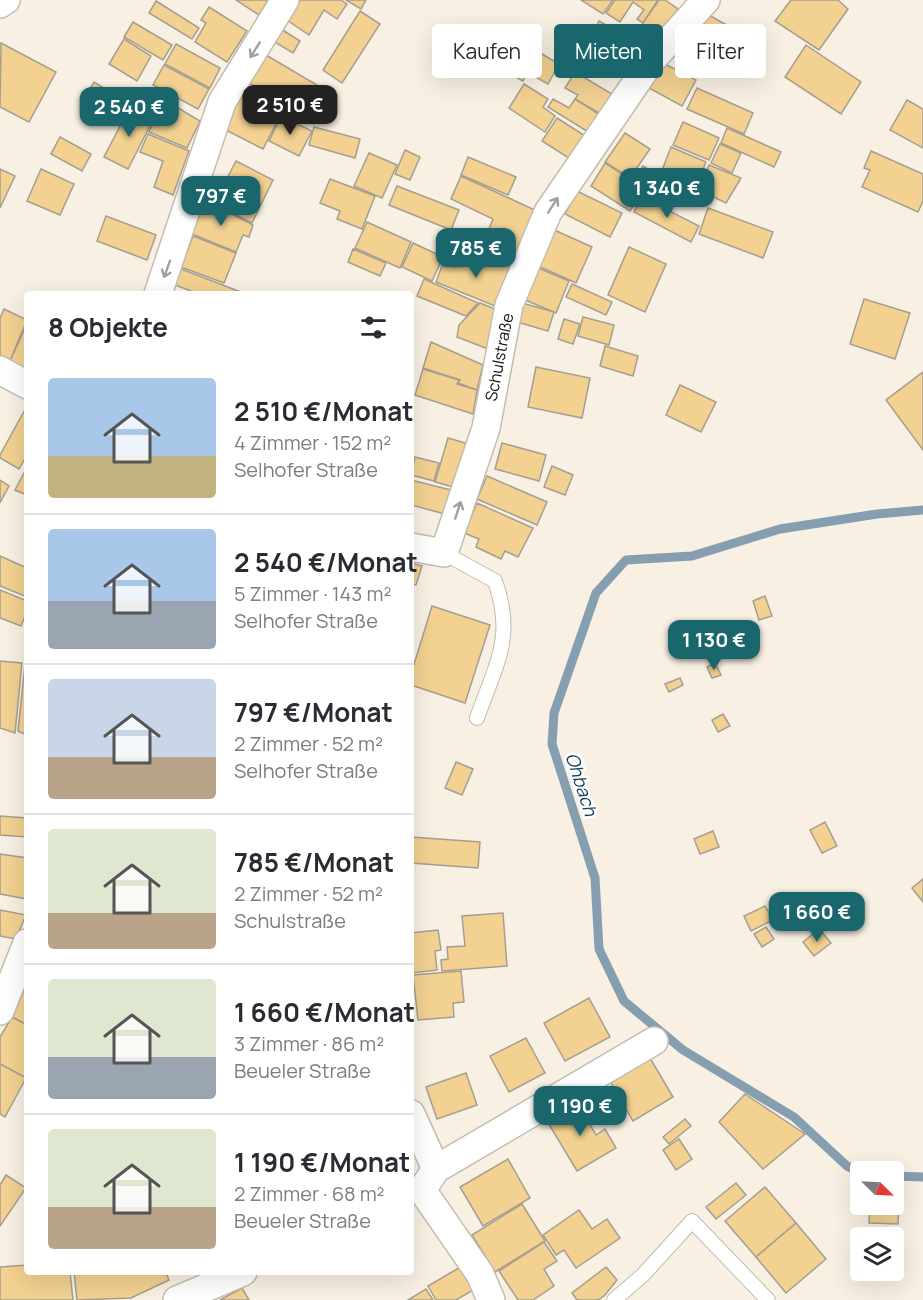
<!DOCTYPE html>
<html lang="de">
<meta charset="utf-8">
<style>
body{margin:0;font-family:Manrope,sans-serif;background:#f2f2f3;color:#2b2b33;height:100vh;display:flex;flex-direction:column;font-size:22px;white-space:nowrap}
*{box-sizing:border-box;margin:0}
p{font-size:20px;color:#7c7c81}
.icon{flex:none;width:33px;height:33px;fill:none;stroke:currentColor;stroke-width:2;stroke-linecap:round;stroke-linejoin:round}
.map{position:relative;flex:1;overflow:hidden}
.drawer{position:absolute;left:24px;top:291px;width:390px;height:984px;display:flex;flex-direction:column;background:#fff;border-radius:6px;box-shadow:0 6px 24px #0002}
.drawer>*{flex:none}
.top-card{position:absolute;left:432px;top:24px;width:400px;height:54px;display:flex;gap:12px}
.needle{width:39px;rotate:114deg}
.tools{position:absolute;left:850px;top:1161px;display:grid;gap:12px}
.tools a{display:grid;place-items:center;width:54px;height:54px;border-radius:6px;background:#fff;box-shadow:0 6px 24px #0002;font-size:30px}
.price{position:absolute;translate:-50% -51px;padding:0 14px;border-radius:12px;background:#19666c;color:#fff;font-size:20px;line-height:39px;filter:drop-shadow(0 2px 3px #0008)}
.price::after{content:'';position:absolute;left:50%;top:36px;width:18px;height:14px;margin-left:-9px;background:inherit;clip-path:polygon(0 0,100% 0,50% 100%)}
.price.on{background:#222;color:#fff}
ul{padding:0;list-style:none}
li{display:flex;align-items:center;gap:18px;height:150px;padding:0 24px}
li+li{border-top:2px solid #e1e1e2}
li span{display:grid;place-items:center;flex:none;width:168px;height:120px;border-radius:6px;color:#555}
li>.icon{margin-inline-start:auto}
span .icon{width:72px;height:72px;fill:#fffc;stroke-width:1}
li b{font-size:26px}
h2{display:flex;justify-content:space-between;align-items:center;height:72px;padding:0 24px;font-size:26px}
.pill{padding:0 21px;border-radius:6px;background:#fff;box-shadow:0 6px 24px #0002;font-size:21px;line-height:54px}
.pill.on{background:#19666c;color:#fff}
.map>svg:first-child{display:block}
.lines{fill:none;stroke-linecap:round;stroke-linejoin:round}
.stream{stroke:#869fb0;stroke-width:9}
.building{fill:#f2d191;stroke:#a69e91;stroke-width:1.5}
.service-casing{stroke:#c4bdaf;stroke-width:16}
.minor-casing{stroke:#c4bdaf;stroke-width:30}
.service{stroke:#fff;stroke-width:14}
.minor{stroke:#fff;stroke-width:27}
.oneway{stroke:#a1a09e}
.labels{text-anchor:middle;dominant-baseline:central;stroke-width:5;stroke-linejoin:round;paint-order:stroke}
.street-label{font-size:16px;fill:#14120d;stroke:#fff}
.water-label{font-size:18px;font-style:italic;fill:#0d3d5b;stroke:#fff}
</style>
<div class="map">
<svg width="923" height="1300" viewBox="0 0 923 1300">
<rect width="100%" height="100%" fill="#f8f0e2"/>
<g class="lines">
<g class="stream">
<path d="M861,1172L847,1166L794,1117L683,1050L624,1001L599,949L595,878L552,744L554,713L596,593L626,560L692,556L780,529L877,514L923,510"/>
<path d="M894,1176L923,1177"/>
</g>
</g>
<g class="building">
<path d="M236,0H268L259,15Z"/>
<path d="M300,0H341L347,4L337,19L324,10L309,35L287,20Z"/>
<path d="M346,0H366L361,9Z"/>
<path d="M581,0H613L603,14Z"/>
<path d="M615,0H658L643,23L637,19L644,10L633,2L620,22L606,13Z"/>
<path d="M659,0H665L678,9L653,44L636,33Z"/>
<path d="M791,0H838L848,9L819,50L775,21Z"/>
<path d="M156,1L199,28L192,39L149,13Z"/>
<path d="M209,7L247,31L227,62L195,42L206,23L201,20Z"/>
<path d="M360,11L380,24L342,83L323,70Z"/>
<path d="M703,12L745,35L730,61L689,37Z"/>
<path d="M599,21L628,37L619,54L590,38Z"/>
<path d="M133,22L172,45L163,60L124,37Z"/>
<path d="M281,29L300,41L293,53L273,41Z"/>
<path d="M124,39L151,56L137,81L109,64Z"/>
<path d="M515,40L539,53L523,81L499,68Z"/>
<path d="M1,43L56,72L29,122L0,107Z"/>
<path d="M176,44L220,68L210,88L165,64Z"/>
<path d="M806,45L861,82L841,114L785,77Z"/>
<path d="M542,54L559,64L548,84L530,74Z"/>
<path d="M266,55L317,85L300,113L249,83Z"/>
<path d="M663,63L696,80L682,106L649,88Z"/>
<path d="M164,65L209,89L198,109L153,85Z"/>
<path d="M575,72L617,97L606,117L575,99L578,95L565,88Z"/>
<path d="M94,82L130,104L125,113L118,108L110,121L81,104Z"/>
<path d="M524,84L548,99L543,107L555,116L545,132L509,108Z"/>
<path d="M697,88L753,113L744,134L687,109Z"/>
<path d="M238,92L258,103L253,112L276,124L263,149L220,127Z"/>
<path d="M163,99L200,121L187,148L149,132Z"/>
<path d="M553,99L569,108L575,99L605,118L593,135L548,107Z"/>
<path d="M907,100L923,109V148L890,130Z"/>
<path d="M130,107L153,120L128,169L104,157Z"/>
<path d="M281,116L312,131L299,156L269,141Z"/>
<path d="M557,118L590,139L575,162L542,141Z"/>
<path d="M683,122L719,138L709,160L673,145Z"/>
<path d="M314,127L360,139L355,158L309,145Z"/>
<path d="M727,128L781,152L774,167L721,143Z"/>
<path d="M625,133L650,149L630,178L605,162Z"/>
<path d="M148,134L189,151L173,195L154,187L163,161L140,152Z"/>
<path d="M60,137L91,154L82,171L51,154Z"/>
<path d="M720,144L741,153L732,173L711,163Z"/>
<path d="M671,147L706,162L694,192L659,178Z"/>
<path d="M405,150L420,157L410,180L395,174Z"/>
<path d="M871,151L923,174V201L918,212L862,187L870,170L864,168Z"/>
<path d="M369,153L397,165L382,198L354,186Z"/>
<path d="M468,157L516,177L508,195L461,175Z"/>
<path d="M236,161L273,180L252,223L210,202L215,191L222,188Z"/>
<path d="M605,163L644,188L630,211L591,186Z"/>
<path d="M709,165L741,178L726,203L699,190Z"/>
<path d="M643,166L654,173L645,187L634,180Z"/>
<path d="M0,169L15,176L0,208Z"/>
<path d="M41,169L74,184L60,215L27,201Z"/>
<path d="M461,176L537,211L519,251L486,236L493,219L451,199Z"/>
<path d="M330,179L375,196L362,229L337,219L340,211L320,203Z"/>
<path d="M397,186L459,210L451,230L389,205Z"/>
<path d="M577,191L622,213L610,237L565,214Z"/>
<path d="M642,197L699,226L691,242L634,212Z"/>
<path d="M205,200L253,225L249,237L243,235L236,252L192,234Z"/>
<path d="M708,208L773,232L763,258L699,234Z"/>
<path d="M106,216L156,235L147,260L97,241Z"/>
<path d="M367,222L411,242L400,268L355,248Z"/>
<path d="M552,229L592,247L576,283L536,265Z"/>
<path d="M193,236L236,253L224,283L181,267Z"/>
<path d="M413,243L443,257L432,281L402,267Z"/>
<path d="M629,247L666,264L645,312L608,295Z"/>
<path d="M353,249L386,263L380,276L348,262Z"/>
<path d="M487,257L510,265L495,306L436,282L443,263L456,267L459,260L483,268Z"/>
<path d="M536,267L569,281L556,313L523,299Z"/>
<path d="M181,269L246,294H199L175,285Z"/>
<path d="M424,279L478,303L466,316L417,296Z"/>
<path d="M572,284L612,302L606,315L566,297Z"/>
<path d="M864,299L910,313L895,359L850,344Z"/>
<path d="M480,303L497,310L488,349L457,337L459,325Z"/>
<path d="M522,303L554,312L548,331L517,322Z"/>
<path d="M4,309L27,320L10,361L0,356V318Z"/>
<path d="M583,317L614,325L609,345L578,336Z"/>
<path d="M564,319L580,324L573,344L558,339Z"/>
<path d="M27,324V369L10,361Z"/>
<path d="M431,342L483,365L477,390L458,383L460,380L423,368Z"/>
<path d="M605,346L638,356L633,376L600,366Z"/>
<path d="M536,367L590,378L582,418L528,407Z"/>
<path d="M423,369L459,380L457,384L477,390L473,414L415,395Z"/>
<path d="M923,372V450L886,400Z"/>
<path d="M680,385L716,402L701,432L666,415Z"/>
<path d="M27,406V455L19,469L0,458V455Z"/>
<path d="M448,438L469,444L457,488L435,482Z"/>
<path d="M502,443L546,455L539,481L495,469Z"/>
<path d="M415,457L439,463L434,481L411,475Z"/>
<path d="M552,466L573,475L565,495L544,487Z"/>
<path d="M27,467V495L15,490Z"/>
<path d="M487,476L547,502L537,525L477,499Z"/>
<path d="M0,480L9,486L0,503Z"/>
<path d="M411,480L455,491L449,515L411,505Z"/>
<path d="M477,503L533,528L518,557L505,551L501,559L476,547L479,539L464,533Z"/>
<path d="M0,556L27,568V597L0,586Z"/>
<path d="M411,563L422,566L416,585L411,584Z"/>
<path d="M0,590L27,601V611L21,626L0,618Z"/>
<path d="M765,596L772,616L759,620L753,601Z"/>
<path d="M432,606L490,625L465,703L411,685V674Z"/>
<path d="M0,661L22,663L15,733L0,728Z"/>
<path d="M715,663L721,675L712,678L707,667Z"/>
<path d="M25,664L27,665V735L18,731Z"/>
<path d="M680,678L683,685L669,692L665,684Z"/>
<path d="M723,714L730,726L718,732L712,720Z"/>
<path d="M456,762L473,769L462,795L445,788Z"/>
<path d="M0,816L27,818V837L0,835Z"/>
<path d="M825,822L837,846L822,853L810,830Z"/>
<path d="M713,831L719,847L700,854L694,839Z"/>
<path d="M411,837L480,842L478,868L411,863Z"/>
<path d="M0,854L27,858V899L0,894Z"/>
<path d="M923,879V902L912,888Z"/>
<path d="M765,906L773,920L751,931L744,916Z"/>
<path d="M0,910L26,915L16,939L0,936Z"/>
<path d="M503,913L507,966L442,971L441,960L448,959L447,947L465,946L462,916Z"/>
<path d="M766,927L774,939L762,947L754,934Z"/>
<path d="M819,929L831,943L814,956L803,942Z"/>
<path d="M438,930L441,950L435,951L437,970L411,973V933Z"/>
<path d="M461,971L464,1002L453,1003L454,1017L418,1020L413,975Z"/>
<path d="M26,986L27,987V1025L12,1017Z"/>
<path d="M589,998L610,1037L565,1061L544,1023Z"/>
<path d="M12,1017L27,1025L26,1078L0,1064V1037Z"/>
<path d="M526,1038L545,1073L509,1092L490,1056Z"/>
<path d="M650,1058L673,1097L633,1121L610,1081Z"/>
<path d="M0,1064L26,1078L5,1117L0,1114Z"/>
<path d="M466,1073L477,1105L437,1119L426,1087Z"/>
<path d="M745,1094L805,1134L763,1169L719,1122Z"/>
<path d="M578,1103L596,1135L605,1129L616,1148L577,1171L547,1121Z"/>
<path d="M685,1119L691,1126L669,1144L663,1137Z"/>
<path d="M679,1139L692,1159L676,1170L663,1150Z"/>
<path d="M508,1159L530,1198L483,1226L460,1187Z"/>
<path d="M6,1175L26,1188L0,1226V1185Z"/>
<path d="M894,1182H900L898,1224L869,1223L870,1204H894Z"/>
<path d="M736,1183L746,1195L716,1219L706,1207Z"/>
<path d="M765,1187L796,1223L756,1257L725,1221Z"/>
<path d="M522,1204L545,1241L495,1272L472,1235Z"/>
<path d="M579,1210L592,1229L607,1219L620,1238L576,1268L564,1250L556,1255L543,1235Z"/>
<path d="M796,1223L826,1259L786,1293L756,1257Z"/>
<path d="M544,1242L557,1261L544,1269L554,1286L533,1300H518L499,1271Z"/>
<path d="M27,1265V1272H70L73,1300H0V1267Z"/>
<path d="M462,1266L475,1289L456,1300H436L428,1286Z"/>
<path d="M606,1267L617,1280L604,1296L598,1300H577L572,1293Z"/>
<path d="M74,1272H166L169,1280L131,1298L77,1300Z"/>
<path d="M242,1288L249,1300H220Z"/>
<path d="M426,1289L433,1300H408Z"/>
</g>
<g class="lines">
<defs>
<g id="service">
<path d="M444,553L495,581C515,637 496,664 477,718"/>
<path d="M614,1300L643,1275L692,1221L768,1300"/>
</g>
<g id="minor">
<path d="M0,4L6,0"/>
<path d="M158,294L222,102L285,0"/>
<path d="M0,370L27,385"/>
<path d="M411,547L444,553L486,428L509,305L548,212L651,61L706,0"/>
<path d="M0,1011L27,943"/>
<path d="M411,1114L436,1169"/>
<path d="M422,1190L436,1169L654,1041"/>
<path d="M422,1190L480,1274L491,1300"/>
<path d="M177,1300L243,1272"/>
</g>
</defs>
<use href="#service" class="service-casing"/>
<use href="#minor" class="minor-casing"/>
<use href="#service" class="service"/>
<use href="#minor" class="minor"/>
</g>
<defs><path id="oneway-shaft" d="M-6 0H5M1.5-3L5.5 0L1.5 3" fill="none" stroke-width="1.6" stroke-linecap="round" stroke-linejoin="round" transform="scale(1.5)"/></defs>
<g class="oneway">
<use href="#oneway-shaft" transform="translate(255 50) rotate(122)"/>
<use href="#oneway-shaft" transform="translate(553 205) rotate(-57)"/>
<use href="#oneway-shaft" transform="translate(167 269) rotate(110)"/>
<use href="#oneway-shaft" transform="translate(458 510) rotate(-72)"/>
</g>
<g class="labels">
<g class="street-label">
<text transform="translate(499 357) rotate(-79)">Schulstraße</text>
</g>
<g class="water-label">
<text transform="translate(582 784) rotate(72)">Ohbach</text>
</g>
</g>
</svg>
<div class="tools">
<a><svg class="needle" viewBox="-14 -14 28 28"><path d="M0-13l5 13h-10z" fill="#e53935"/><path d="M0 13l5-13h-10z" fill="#7c7c81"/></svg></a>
<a><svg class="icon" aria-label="layers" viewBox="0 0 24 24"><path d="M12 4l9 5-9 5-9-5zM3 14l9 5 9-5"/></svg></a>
</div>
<b class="price on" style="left:290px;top:136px">2 510 €</b>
<b class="price" style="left:129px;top:138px">2 540 €</b>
<b class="price" style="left:667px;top:219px">1 340 €</b>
<b class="price" style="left:221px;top:227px">797 €</b>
<b class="price" style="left:476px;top:279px">785 €</b>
<b class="price" style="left:714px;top:671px">1 130 €</b>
<b class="price" style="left:817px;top:943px">1 660 €</b>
<b class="price" style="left:580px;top:1137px">1 190 €</b>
<div class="top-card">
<a class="pill">Kaufen</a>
<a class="pill on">Mieten</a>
<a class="pill">Filter</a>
</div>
<section class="drawer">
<h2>8 Objekte<svg class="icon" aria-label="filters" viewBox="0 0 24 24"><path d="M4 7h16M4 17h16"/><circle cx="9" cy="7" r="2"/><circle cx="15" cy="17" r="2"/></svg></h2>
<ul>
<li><span style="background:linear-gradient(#a9c7e8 65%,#c2b280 0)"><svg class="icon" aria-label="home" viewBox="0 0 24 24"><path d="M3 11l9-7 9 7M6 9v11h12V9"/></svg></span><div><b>2 510 €/Monat</b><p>4 Zimmer · 152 m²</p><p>Selhofer Straße</p></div></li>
<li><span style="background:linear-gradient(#a9c7e8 60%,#9aa5b1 0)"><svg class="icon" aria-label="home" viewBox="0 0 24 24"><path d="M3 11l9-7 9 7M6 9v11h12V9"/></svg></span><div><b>2 540 €/Monat</b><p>5 Zimmer · 143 m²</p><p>Selhofer Straße</p></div></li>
<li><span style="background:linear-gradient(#c9d6e8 65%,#b9a48a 0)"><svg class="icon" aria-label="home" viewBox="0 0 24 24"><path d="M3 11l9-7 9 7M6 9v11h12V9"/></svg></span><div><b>797 €/Monat</b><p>2 Zimmer · 52 m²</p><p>Selhofer Straße</p></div></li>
<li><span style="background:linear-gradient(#dfe7d0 70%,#b9a48a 0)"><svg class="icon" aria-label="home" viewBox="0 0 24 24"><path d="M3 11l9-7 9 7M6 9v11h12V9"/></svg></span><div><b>785 €/Monat</b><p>2 Zimmer · 52 m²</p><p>Schulstraße</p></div></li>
<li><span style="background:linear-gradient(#dfe7d0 65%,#9aa5b1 0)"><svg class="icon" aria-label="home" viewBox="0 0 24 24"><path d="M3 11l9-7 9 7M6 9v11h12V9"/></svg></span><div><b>1 660 €/Monat</b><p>3 Zimmer · 86 m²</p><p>Beueler Straße</p></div></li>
<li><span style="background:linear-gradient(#dfe7d0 65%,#b9a48a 0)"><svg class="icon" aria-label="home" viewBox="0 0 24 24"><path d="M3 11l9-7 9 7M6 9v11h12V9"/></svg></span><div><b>1 190 €/Monat</b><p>2 Zimmer · 68 m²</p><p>Beueler Straße</p></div></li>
</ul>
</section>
</div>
